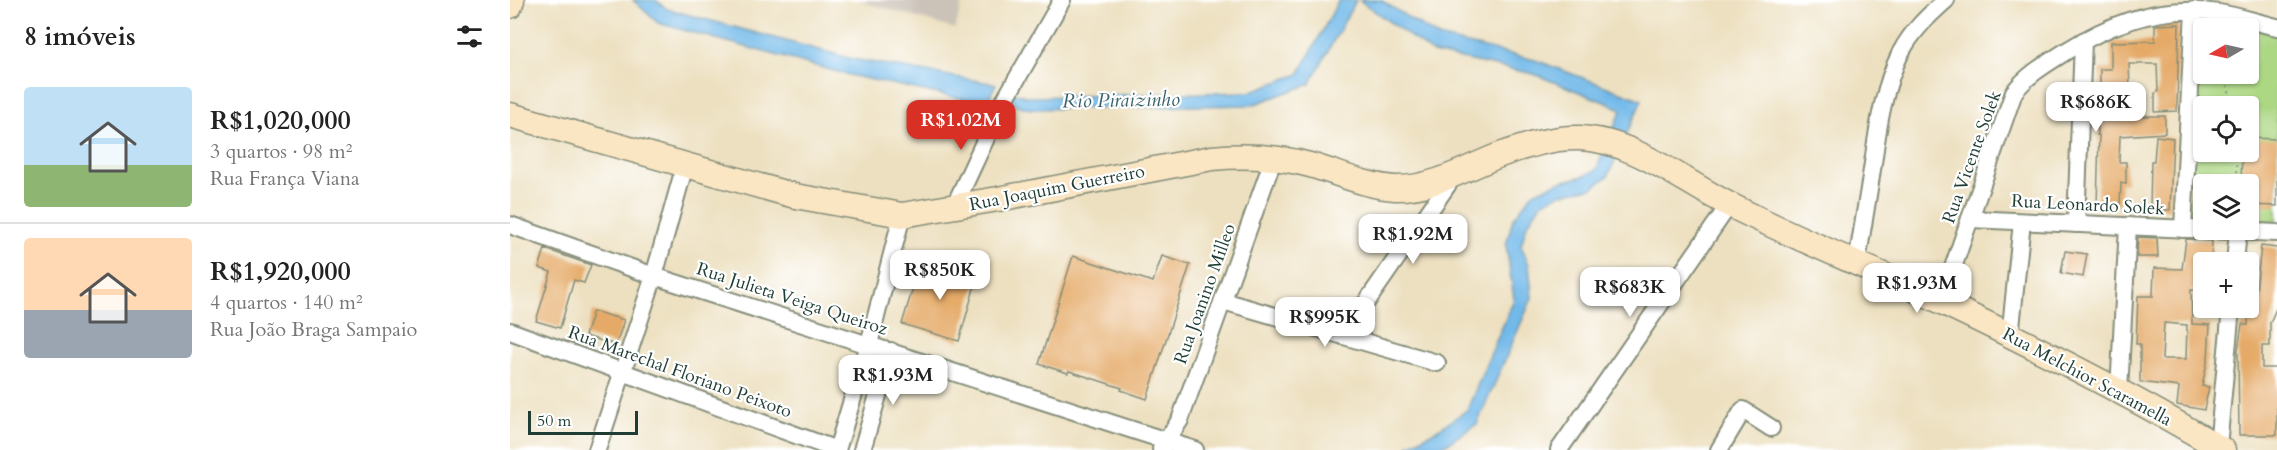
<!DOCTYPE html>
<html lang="pt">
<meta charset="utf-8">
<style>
body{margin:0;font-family:Cardo,serif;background:#f2f2f2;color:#222;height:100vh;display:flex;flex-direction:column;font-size:22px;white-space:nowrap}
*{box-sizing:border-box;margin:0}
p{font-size:20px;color:#767676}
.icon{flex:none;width:33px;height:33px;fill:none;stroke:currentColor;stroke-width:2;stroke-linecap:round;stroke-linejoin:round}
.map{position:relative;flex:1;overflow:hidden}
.panel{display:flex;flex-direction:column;background:#fff;width:510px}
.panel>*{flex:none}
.needle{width:39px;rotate:261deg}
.buttons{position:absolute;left:1683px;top:18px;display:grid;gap:12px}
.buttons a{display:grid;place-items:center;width:66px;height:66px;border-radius:6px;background:#fff;box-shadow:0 2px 4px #0004;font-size:30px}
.scale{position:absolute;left:18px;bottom:15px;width:110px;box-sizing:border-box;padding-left:6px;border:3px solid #1f3d34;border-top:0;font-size:16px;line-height:21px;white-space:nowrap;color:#1f3d34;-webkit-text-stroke:4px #fff;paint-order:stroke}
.price{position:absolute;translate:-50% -51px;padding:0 14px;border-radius:12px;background:#fff;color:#222;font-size:20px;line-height:39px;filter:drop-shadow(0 2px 3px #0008)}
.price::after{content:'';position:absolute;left:50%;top:36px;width:18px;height:14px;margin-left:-9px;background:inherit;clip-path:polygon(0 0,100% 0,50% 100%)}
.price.selected{background:#d93025;color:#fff}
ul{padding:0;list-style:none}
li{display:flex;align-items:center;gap:18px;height:150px;padding:0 24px}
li+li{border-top:2px solid #e0e0e0}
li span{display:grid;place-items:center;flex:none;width:168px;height:120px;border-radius:6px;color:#555}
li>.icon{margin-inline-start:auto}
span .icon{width:72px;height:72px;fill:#fffc;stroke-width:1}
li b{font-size:26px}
h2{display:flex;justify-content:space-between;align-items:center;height:72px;padding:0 24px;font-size:26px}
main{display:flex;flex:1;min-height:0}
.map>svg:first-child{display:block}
.industrial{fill:#cbc2b8}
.green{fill:#acd783;stroke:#668a5c;stroke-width:1.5;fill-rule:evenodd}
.water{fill:#72b9e9;stroke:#487b8e;stroke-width:1.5}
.building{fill:#e5aa67;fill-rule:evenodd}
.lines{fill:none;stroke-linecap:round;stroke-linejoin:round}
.street-casing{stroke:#868e7a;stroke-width:20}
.secondary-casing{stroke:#868e7a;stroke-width:27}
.path{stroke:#868e7a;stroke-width:2;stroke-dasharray:1.5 4.5;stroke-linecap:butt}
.street{stroke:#fff;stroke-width:16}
.secondary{stroke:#fbe6c4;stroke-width:24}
.labels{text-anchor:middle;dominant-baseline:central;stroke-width:4.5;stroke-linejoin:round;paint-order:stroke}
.street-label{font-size:18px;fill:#1f3d34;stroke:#fff}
.water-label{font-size:20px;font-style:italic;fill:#38626a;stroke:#fff}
</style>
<main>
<section class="panel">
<h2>8 imóveis<svg class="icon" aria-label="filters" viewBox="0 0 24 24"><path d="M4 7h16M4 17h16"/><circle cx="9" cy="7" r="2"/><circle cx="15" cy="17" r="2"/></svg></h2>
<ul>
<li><span style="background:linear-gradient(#bfe0f5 65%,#8fb573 0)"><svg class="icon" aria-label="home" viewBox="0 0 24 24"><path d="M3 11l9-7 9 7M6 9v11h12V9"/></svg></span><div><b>R$1,020,000</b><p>3 quartos · 98 m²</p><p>Rua França Viana</p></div></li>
<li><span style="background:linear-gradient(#ffd9b3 60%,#9aa5b1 0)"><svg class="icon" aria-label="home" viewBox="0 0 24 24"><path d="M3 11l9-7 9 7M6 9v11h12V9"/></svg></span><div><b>R$1,920,000</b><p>4 quartos · 140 m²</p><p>Rua João Braga Sampaio</p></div></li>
</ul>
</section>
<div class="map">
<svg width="1767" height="450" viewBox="0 0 1767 450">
<rect width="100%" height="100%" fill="#fff"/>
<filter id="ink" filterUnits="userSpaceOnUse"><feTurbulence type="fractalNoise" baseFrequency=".0167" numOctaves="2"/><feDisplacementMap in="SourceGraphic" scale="12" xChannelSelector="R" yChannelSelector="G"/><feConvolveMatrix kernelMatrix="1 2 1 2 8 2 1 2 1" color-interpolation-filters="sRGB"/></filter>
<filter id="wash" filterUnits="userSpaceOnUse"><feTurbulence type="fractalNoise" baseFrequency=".008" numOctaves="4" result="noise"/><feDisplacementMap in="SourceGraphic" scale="24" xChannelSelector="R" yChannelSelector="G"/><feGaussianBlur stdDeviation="1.35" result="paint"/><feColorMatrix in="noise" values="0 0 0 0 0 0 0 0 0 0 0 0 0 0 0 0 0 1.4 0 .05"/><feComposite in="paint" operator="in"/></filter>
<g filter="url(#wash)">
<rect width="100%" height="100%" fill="#ede0c0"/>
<path class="industrial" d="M347,0H453L445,29Z"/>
<path class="green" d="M1688,18L1742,27L1767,35V221H1739L1738,184H1694L1693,220H1679ZM1694,28H1738V74H1694ZM1694,106H1738V152H1694Z"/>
<g class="water">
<path d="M123,0H146L157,9L343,59L486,84L476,104L339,75L148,23Z"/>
<path d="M829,0H846L800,84L742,105L520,109L496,102L500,92L519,97L739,92L789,74Z"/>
<path d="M849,0H871L928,37L1025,60L1132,100L1098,176L1082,188L1050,194L1031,203L1017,225L1011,245L1019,265L1022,298L967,424L927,450H897L899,445L930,428L957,410L1004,299L996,245L1003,219L1023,193L1046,183L1074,176L1086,170L1112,109L1024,74L923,53Z"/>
</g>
<g id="blocks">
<g class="building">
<path d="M1669,24L1667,111L1645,112V93L1648,92L1647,64H1619L1620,89H1590V69H1601V42L1645,41V25Z"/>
<path d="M1587,116H1655V133L1610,136L1609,162H1616V184L1611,183L1610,205H1587L1589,135H1587Z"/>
<path d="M1646,136L1663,138L1660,210L1640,209L1641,161H1644Z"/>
<path d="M1738,138L1767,139V206L1738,205V184H1731L1732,152H1738Z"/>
<path d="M1628,237L1647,238L1648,257H1627Z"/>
<path d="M1676,239L1702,241L1701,262H1694V290H1681L1682,324L1700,325L1698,358L1692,386L1699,387L1694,410L1667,405L1669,387L1630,382V344H1626L1628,296H1643L1644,268L1672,269ZM1654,323L1677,325L1676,359H1652Z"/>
<path d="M1751,246L1767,248V306L1760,323V346H1752V368H1767V435H1729L1728,350L1732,324L1738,325V300L1745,301Z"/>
<path d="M35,249L81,265L74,283L64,280L50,328L26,321L41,272L29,268Z"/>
<path d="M1555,251L1577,254L1573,277L1551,273Z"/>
<path d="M563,256L643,282L652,256L680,265L637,399L611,390L612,388L559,371L558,373L529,364Z"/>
<path d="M411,261L467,278L449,341L392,324Z"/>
<path d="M83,311L114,320L106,345L75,336Z"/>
</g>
</g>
</g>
<g filter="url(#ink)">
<use href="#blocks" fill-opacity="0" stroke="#868e7a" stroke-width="1.5"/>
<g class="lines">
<defs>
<g id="street">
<path d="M444,207L489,110L552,0"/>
<path d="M1460,219L1767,233"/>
<path d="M1566,224L1573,41"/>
<path d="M0,225L144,276L685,450"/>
<path d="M1673,229L1684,10"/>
<path d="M1725,262L1728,232"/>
<path d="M1347,263C1352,230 1358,197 1363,163C1368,126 1374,86 1391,52C1402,31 1419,15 1436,0"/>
<path d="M713,301L927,363"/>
<path d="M1431,302L1504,92C1519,73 1538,63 1558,50C1604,21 1654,4 1709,13C1729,16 1748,23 1767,27"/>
<path d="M0,331L327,450"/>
<path d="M833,336L945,174"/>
<path d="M1500,337L1512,222"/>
<path d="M1609,391L1618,226"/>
<path d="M1708,447L1721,308"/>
<path d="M651,449L670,420L764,157"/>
<path d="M87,450L144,276L175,165"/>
<path d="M327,450L359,344L392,215"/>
<path d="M352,450L381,351"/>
<path d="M1049,450L1219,205"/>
<path d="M1209,450L1233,410L1261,428"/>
</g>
<g id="secondary">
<path d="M0,6L2,0"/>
<path d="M0,115L285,196L392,215L488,199L702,158C736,155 767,156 800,165C829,173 855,186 885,188C922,189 956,168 990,155C1015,146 1043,137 1070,138C1123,140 1174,182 1220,205C1289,240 1361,268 1430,301C1526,347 1622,395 1713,450"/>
</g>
</defs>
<use href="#street" class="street-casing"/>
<use href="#secondary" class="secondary-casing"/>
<g class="path">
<path d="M1714,74L1723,106"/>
<path d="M1727,184V152"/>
</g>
<use href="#street" class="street"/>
<use href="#secondary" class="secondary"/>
</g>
</g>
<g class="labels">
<g class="street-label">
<text transform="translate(1462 157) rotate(-70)">Rua Vicente Solek</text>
<text transform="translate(547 188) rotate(-11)">Rua Joaquim Guerreiro</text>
<text transform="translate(1578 205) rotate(3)">Rua Leonardo Solek</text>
<text transform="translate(695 294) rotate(-70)">Rua Joanino Milleo</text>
<text transform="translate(282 299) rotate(18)">Rua Julieta Veiga Queiroz</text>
<text transform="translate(170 372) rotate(20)">Rua Marechal Floriano Peixoto</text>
<text transform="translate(1577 377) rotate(28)">Rua Melchior Scaramella</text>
</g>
<g class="water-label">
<text transform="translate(611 100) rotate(-1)">Rio Piraizinho</text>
</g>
</g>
</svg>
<div class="buttons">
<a><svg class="needle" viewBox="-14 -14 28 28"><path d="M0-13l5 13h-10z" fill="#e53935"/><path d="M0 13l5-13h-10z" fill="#767676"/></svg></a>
<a><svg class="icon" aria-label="locate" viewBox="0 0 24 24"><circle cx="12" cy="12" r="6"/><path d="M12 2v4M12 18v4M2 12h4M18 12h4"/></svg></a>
<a><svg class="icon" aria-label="layers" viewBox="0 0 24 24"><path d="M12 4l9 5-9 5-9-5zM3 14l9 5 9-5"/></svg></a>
<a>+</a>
</div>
<div class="scale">50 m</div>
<b class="price" style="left:1586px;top:133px">R$686K</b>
<b class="price selected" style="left:451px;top:151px">R$1.02M</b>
<b class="price" style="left:903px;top:265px">R$1.92M</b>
<b class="price" style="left:430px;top:301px">R$850K</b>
<b class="price" style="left:1407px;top:314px">R$1.93M</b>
<b class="price" style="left:1120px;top:318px">R$683K</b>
<b class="price" style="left:815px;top:348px">R$995K</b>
<b class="price" style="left:383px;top:406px">R$1.93M</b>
</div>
</main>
